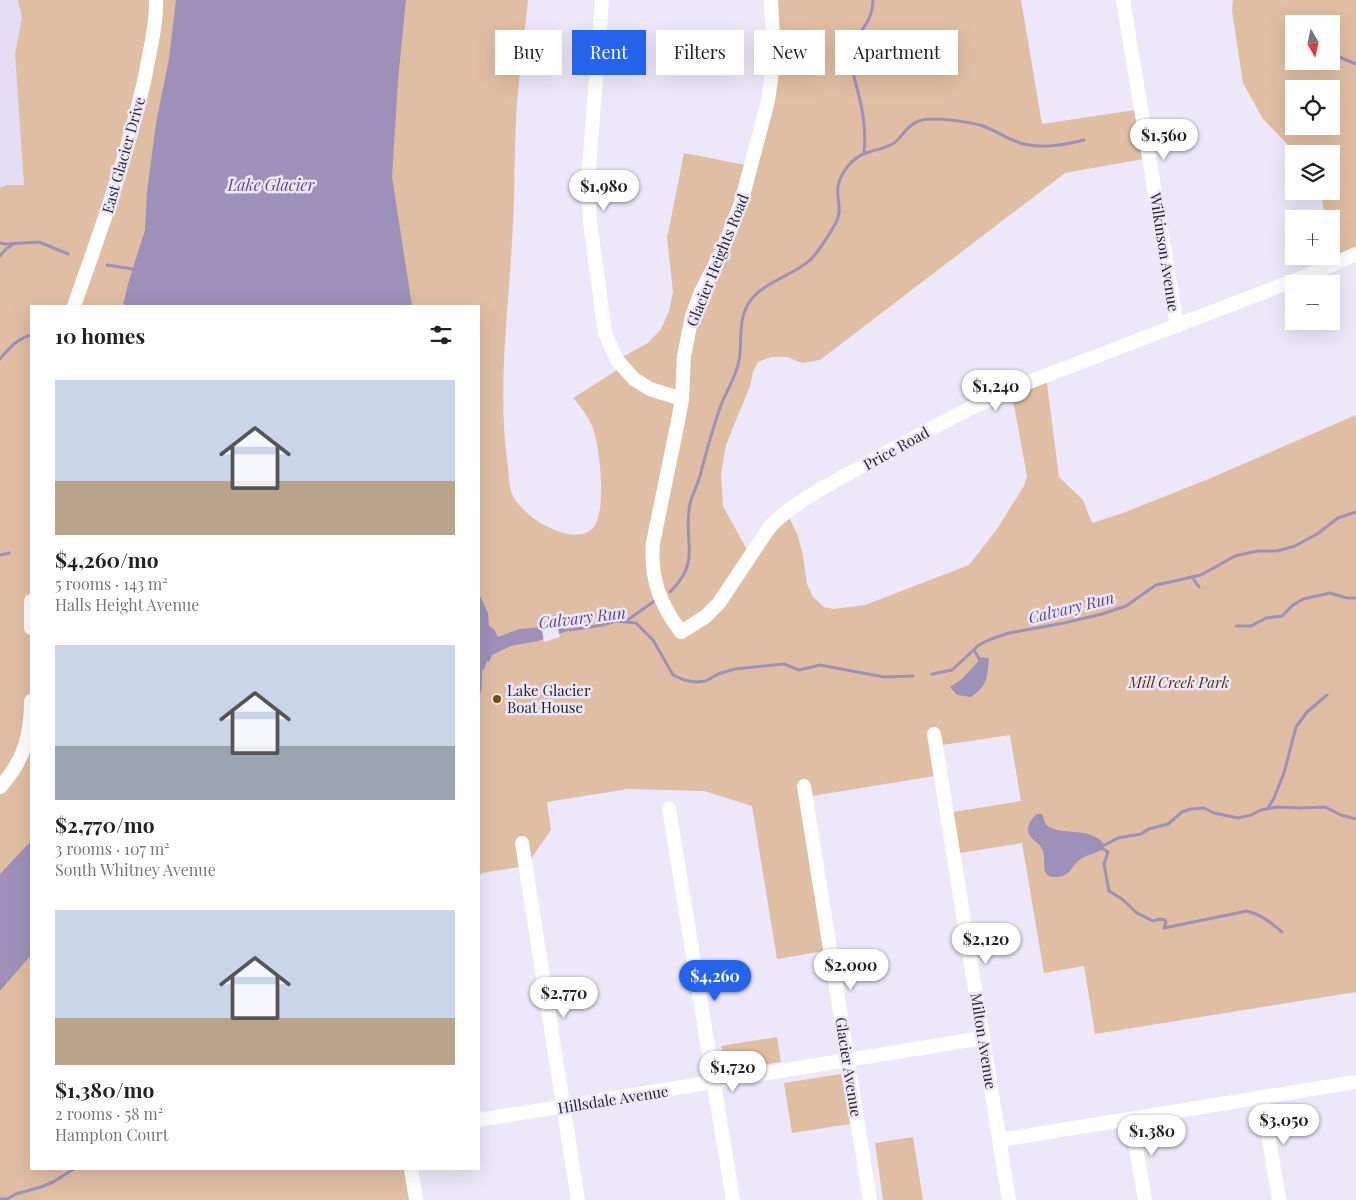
<!DOCTYPE html>
<meta charset="utf-8">
<style>
body{margin:0;font-family:"Playfair Display",serif;background:#f2f2f2;color:#222;height:100vh;display:flex;flex-direction:column;font-size:19px;white-space:nowrap}
*{box-sizing:border-box;margin:0}
p{font-size:16px;color:#767676}
.icon{flex:none;width:28px;height:28px;fill:none;stroke:currentColor;stroke-width:2;stroke-linecap:round;stroke-linejoin:round}
.map{position:relative;flex:1;overflow:hidden}
.sheet{position:absolute;left:30px;top:305px;width:450px;height:865px;display:flex;flex-direction:column;background:#fff;border-radius:0px;box-shadow:0 5px 20px #0002}
.sheet>*{flex:none}
.top-card{position:absolute;left:495px;top:30px;width:475px;height:45px;display:flex;gap:10px}
.needle{width:32px;rotate:171deg}
.tools{position:absolute;left:1285px;top:15px;display:grid;gap:10px}
.tools a{display:grid;place-items:center;width:55px;height:55px;border-radius:0px;background:#fff;box-shadow:0 5px 20px #0002;font-size:25px}
.price{position:absolute;translate:-50% -42px;padding:0 11px;border-radius:18px;background:#fff;color:#222;font-size:16px;line-height:32px;filter:drop-shadow(0 1px 2px #0008)}
.price::after{content:'';position:absolute;left:50%;top:30px;width:15px;height:11px;margin-left:-8px;background:inherit;clip-path:polygon(0 0,100% 0,50% 100%)}
.price.on{background:#2563eb;color:#fff}
ul{padding:0;list-style:none}
li{display:grid;align-content:center;gap:10px;height:265px;padding:0 25px}
li span{display:grid;place-items:center;height:155px;border-radius:0px;color:#555}
li>.icon{margin-inline-start:auto}
span .icon{width:90px;height:90px;fill:#fffc;stroke-width:1}
li b{font-size:21px}
h2{display:flex;justify-content:space-between;align-items:center;height:60px;padding:0 25px;font-size:21px}
.chip{padding:0 18px;border-radius:0px;background:#fff;box-shadow:0 5px 20px #0002;font-size:18px;line-height:45px}
.chip.on{background:#2563eb;color:#fff}
.map>svg:first-child{display:block}
.built{fill:#e4ddf6}
.green{fill:#e0bea3;fill-rule:evenodd}
.water{fill:#9d91b9}
.pier{fill:#ede8f9}
.lines{fill:none;stroke-linecap:round;stroke-linejoin:round}
.stream{stroke:#9d91b9;stroke-width:3}
.minor{stroke:#fff;stroke-width:14}
.poi-dot{fill:#844901;stroke:#ede8f9;stroke-width:2}
.labels{text-anchor:middle;dominant-baseline:central;stroke-width:5;stroke-linejoin:round;paint-order:stroke}
.street-label{font-size:15px;fill:#26252b;stroke:#ede8f9}
.park-label{font-size:15px;font-style:italic;fill:#532f0a;stroke:#ede8f9}
.poi-label{font-size:15px;fill:#26252b;stroke:#ede8f9;text-anchor:start}
.water-label{font-size:16px;font-style:italic;fill:#5d4a81;stroke:#ede8f9}
</style>
<div class="map">
<svg width="1356" height="1200" viewBox="0 0 1356 1200">
<rect width="100%" height="100%" fill="#ede8f9"/>
<path class="built" d="M0,0H18L22,18L15,54L24,167V185H8L0,188Z"/>
<g class="green">
<path d="M18,0H528C524,40 518,80 516,120C514,160 515,201 512,241C508,316 497,392 508,467C509,476 509,489 513,496C515,500 519,505 522,508C533,520 546,527 560,532C571,535 583,537 592,529C608,514 600,445 592,426C587,415 581,407 573,398L622,367L617,360L648,343L661,329L669,311L673,292L667,238L684,153L751,166L768,101L771,0H1021L1042,124L1141,109L1149,158L1065,173L820,360L802,363L787,357H771L758,362L753,372L750,386L726,445L721,474L723,506L751,557L786,511L798,536L803,556L807,584L813,597L824,607L833,609L865,605L969,565L997,529L1024,486L1027,476L1011,389L1046,376L1059,477L1083,500L1092,523L1123,513L1211,478L1356,415V992L1095,1034L1084,966L1044,973L1022,843L954,854L947,813L1021,801L1010,735L936,746L941,775L806,797L830,950L777,959L752,806L704,791L628,789L547,802L551,830L526,866L482,873L479,877V306H31V1169H411L416,1200H0V188L7,185H24L15,54L22,18Z"/>
<path d="M1233,0H1356V254L1333,264L1331,254V219H1325L1321,191H1331V154H1300L1289,146L1263,119L1243,83L1232,11ZM1294,24H1331V61H1294ZM1294,89H1331V126H1294Z"/>
<path d="M777,1037L781,1062L725,1071L721,1046Z"/>
<path d="M841,1074L850,1124L792,1133L784,1083Z"/>
<path d="M913,1137L923,1200H883L875,1143Z"/>
</g>
<g class="water">
<path d="M176,0H406L398,80L392,177L412,306H123L128,284L145,230L147,192L156,123L169,59Z"/>
<path d="M479,594L488,613L489,626L494,629L498,637L519,629L542,627L573,629L538,641L511,646L492,655L489,662L487,661L484,670L482,669V686L479,699Z"/>
<path d="M982,657L989,658C987,678 988,685 971,697L957,695L950,687L962,679Z"/>
<path d="M1037,814H1042C1044,818 1044,824 1049,827C1066,836 1090,826 1105,845L1103,849C1095,854 1085,855 1078,861C1071,867 1070,876 1058,877C1038,878 1047,863 1043,852C1041,844 1035,842 1031,837C1024,830 1031,818 1037,814Z"/>
<path d="M31,841V955L0,991V874Z"/>
</g>
<path class="pier" d="M541,625H557L560,637L544,642Z"/>
<g class="lines">
<g class="stream">
<path d="M1331,56H1337L1356,64"/>
<path d="M864,153C868,119 856,85 847,52C857,33 873,23 873,0"/>
<path d="M0,243L6,244L39,242L68,254"/>
<path d="M0,256L6,249L12,245"/>
<path d="M107,265L133,269"/>
<path d="M0,359C9,348 17,339 31,335"/>
<path d="M0,555L9,553"/>
<path d="M1192,577L1199,587"/>
<path d="M670,592C703,559 682,543 690,504C692,495 697,486 700,476C707,450 713,425 723,400C728,389 735,377 738,365C743,348 738,331 744,313C754,283 789,279 810,260C819,252 828,236 834,226C844,211 836,200 838,186C841,172 852,158 866,153C876,149 885,149 894,143C904,136 904,127 919,121C932,116 970,122 983,126C997,131 1010,141 1024,144C1044,149 1065,145 1084,140"/>
<path d="M626,621L656,600"/>
<path d="M1236,626H1251L1266,618L1282,616L1293,605L1303,599L1330,593L1347,598H1356"/>
<path d="M570,630L603,625L616,621L636,623L653,640L673,675L684,680L696,682L706,681L718,674L735,669L784,664L799,670L820,665L884,677L913,676"/>
<path d="M974,650L980,660"/>
<path d="M932,674L952,670L979,645L991,639L1009,633L1064,623L1102,614L1126,606L1156,585L1201,575L1235,556L1257,551H1277L1295,546L1317,534L1338,518L1356,512"/>
<path d="M1268,808L1274,798L1284,773L1296,727L1307,712L1327,695"/>
<path d="M1105,845L1118,838L1141,834L1149,829L1168,824L1182,812L1191,809L1204,808L1214,813L1238,818L1251,815L1261,810L1277,807L1300,808L1325,807L1341,815L1356,819"/>
<path d="M1103,849L1108,852L1104,864L1109,891L1122,899L1137,913L1153,921L1160,919L1165,920L1166,922L1164,928L1247,911C1262,915 1270,922 1282,932"/>
<path d="M0,1199H7L16,1194L41,1187L53,1182L74,1169"/>
</g>
<g class="minor">
<path d="M602,0L588,181L590,222L605,333L617,360L634,379L650,389L682,399"/>
<path d="M771,0L774,57L768,101L741,203L722,251L701,292L692,316L684,356L682,399L678,421L653,543C650,579 660,604 681,632L705,617L719,603L769,528C792,502 838,480 868,463C915,437 962,411 1011,389L1311,274L1356,254"/>
<path d="M1123,0L1177,326"/>
<path d="M74,306C101,230 129,152 146,72C150,48 157,24 156,0"/>
<path d="M31,601V628"/>
<path d="M934,734L1009,1200"/>
<path d="M804,786L870,1200"/>
<path d="M0,787C24,761 31,735 31,701"/>
<path d="M669,809L733,1200"/>
<path d="M522,843L578,1200"/>
<path d="M1262,1097L1279,1200"/>
<path d="M1131,1119L1145,1200"/>
<path d="M479,1120L983,1038"/>
<path d="M1000,1140L1356,1082"/>
<path d="M411,1169L416,1200"/>
</g>
</g>
<circle class="poi-dot" cx="497" cy="699" r="5"/>
<g class="labels">
<g class="street-label">
<text transform="translate(123 155) rotate(-74)">East Glacier Drive</text>
<text transform="translate(1165 252) rotate(81)">Wilkinson Avenue</text>
<text transform="translate(717 260) rotate(-68)">Glacier Heights Road</text>
<text transform="translate(896 448) rotate(-29)">Price Road</text>
<text transform="translate(984 1041) rotate(81)">Milton Avenue</text>
<text transform="translate(849 1067) rotate(81)">Glacier Avenue</text>
<text transform="translate(613 1099) rotate(-9)">Hillsdale Avenue</text>
</g>
<g class="park-label">
<text x="1179" y="682">Mill Creek Park</text>
</g>
<g class="poi-label">
<text x="507" y="690">Lake Glacier<tspan x="507" dy="17">Boat House</tspan></text>
</g>
<g class="water-label">
<text x="271" y="184">Lake Glacier</text>
<text transform="translate(1071 607) rotate(-14)">Calvary Run</text>
<text transform="translate(582 617) rotate(-7)">Calvary Run</text>
</g>
</g>
</svg>
<div class="tools">
<a><svg class="needle" viewBox="-14 -14 28 28"><path d="M0-13l5 13h-10z" fill="#e53935"/><path d="M0 13l5-13h-10z" fill="#767676"/></svg></a>
<a><svg class="icon" aria-label="locate" viewBox="0 0 24 24"><circle cx="12" cy="12" r="6"/><path d="M12 2v4M12 18v4M2 12h4M18 12h4"/></svg></a>
<a><svg class="icon" aria-label="layers" viewBox="0 0 24 24"><path d="M12 4l9 5-9 5-9-5zM3 14l9 5 9-5"/></svg></a>
<a>+</a>
<a>−</a>
</div>
<b class="price" style="left:1164px;top:161px">$1,560</b>
<b class="price" style="left:604px;top:212px">$1,980</b>
<b class="price" style="left:996px;top:412px">$1,240</b>
<b class="price" style="left:986px;top:965px">$2,120</b>
<b class="price" style="left:851px;top:991px">$2,000</b>
<b class="price on" style="left:715px;top:1002px">$4,260</b>
<b class="price" style="left:564px;top:1019px">$2,770</b>
<b class="price" style="left:733px;top:1093px">$1,720</b>
<b class="price" style="left:1284px;top:1146px">$3,050</b>
<b class="price" style="left:1152px;top:1157px">$1,380</b>
<div class="top-card">
<a class="chip">Buy</a>
<a class="chip on">Rent</a>
<a class="chip">Filters</a>
<a class="chip">New</a>
<a class="chip">Apartment</a>
</div>
<section class="sheet">
<h2>10 homes<svg class="icon" aria-label="filters" viewBox="0 0 24 24"><path d="M4 7h16M4 17h16"/><circle cx="9" cy="7" r="2"/><circle cx="15" cy="17" r="2"/></svg></h2>
<ul>
<li><span style="background:linear-gradient(#c9d6e8 65%,#b9a48a 0)"><svg class="icon" aria-label="home" viewBox="0 0 24 24"><path d="M3 11l9-7 9 7M6 9v11h12V9"/></svg></span><div><b>$4,260/mo</b><p>5 rooms · 143 m²</p><p>Halls Height Avenue</p></div></li>
<li><span style="background:linear-gradient(#c9d6e8 65%,#9aa5b1 0)"><svg class="icon" aria-label="home" viewBox="0 0 24 24"><path d="M3 11l9-7 9 7M6 9v11h12V9"/></svg></span><div><b>$2,770/mo</b><p>3 rooms · 107 m²</p><p>South Whitney Avenue</p></div></li>
<li><span style="background:linear-gradient(#c9d6e8 70%,#b9a48a 0)"><svg class="icon" aria-label="home" viewBox="0 0 24 24"><path d="M3 11l9-7 9 7M6 9v11h12V9"/></svg></span><div><b>$1,380/mo</b><p>2 rooms · 58 m²</p><p>Hampton Court</p></div></li>
</ul>
</section>
</div>
